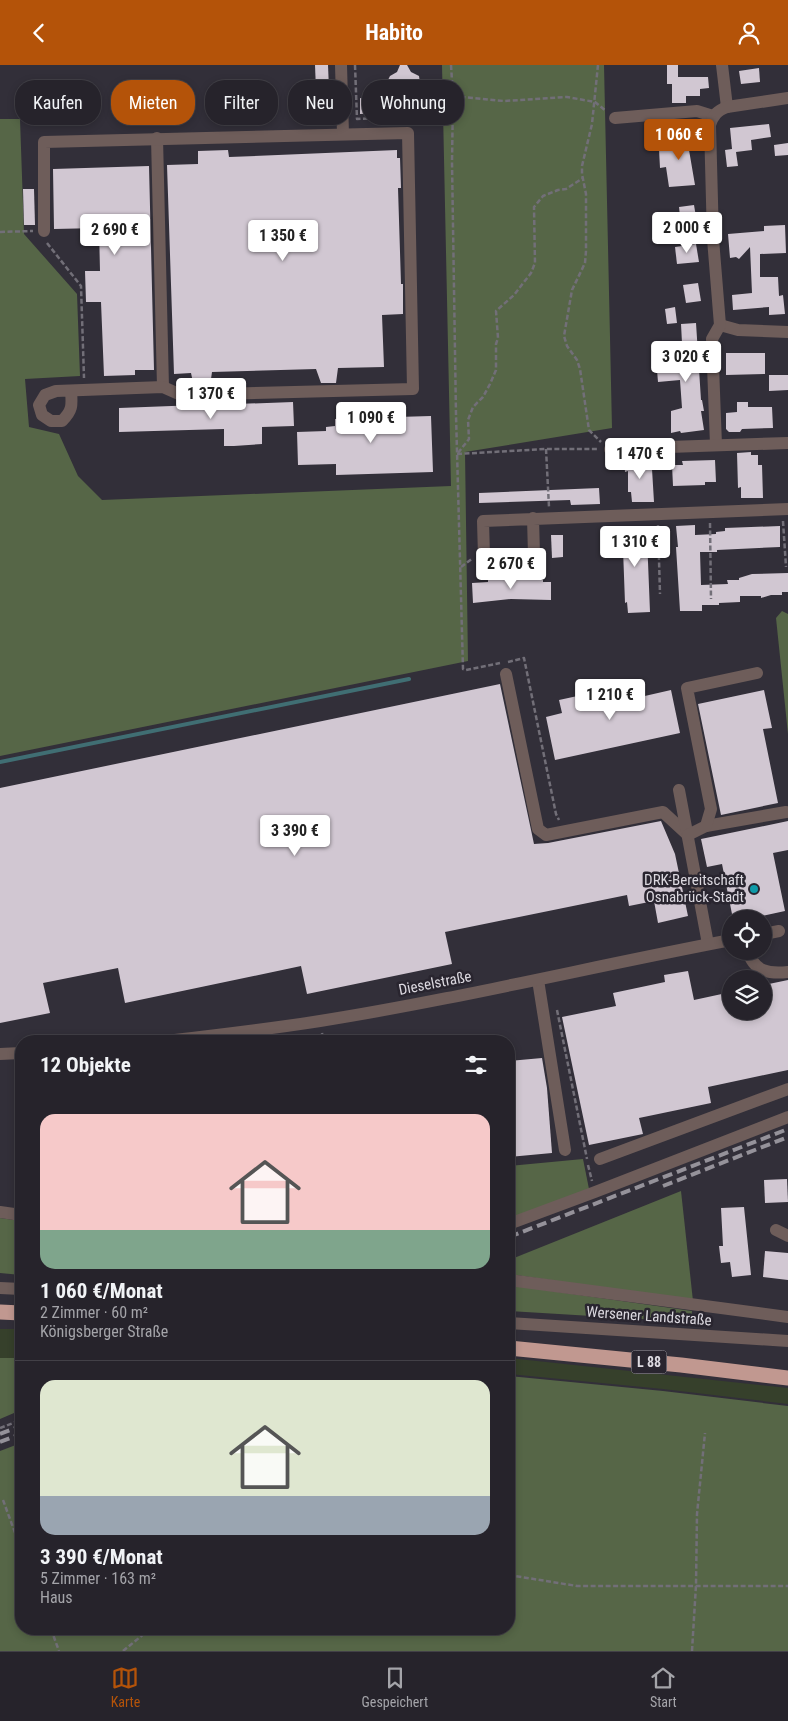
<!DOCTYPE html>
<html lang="de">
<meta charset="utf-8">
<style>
body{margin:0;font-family:"Roboto Condensed",sans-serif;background:#2e2b33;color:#f1f3f6;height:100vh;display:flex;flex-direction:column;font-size:19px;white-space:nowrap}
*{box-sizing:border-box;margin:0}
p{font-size:16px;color:#a4a4a9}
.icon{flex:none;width:28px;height:28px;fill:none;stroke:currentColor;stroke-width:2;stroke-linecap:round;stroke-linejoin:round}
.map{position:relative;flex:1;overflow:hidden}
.details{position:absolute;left:15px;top:970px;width:500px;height:600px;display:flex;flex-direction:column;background:#26232b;border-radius:20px;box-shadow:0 2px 8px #0003,0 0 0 1px #424047}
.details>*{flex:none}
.hud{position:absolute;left:15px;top:15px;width:500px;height:45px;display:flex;gap:10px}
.buttons{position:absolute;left:722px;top:845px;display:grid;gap:10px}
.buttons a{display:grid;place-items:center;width:50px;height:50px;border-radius:50%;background:#26232b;box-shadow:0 2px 8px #0003,0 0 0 1px #424047;font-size:25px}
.price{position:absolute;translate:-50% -42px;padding:0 11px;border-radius:5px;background:#fff;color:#222;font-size:16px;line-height:32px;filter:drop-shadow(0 1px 2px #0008)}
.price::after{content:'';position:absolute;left:50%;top:30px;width:15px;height:11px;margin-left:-8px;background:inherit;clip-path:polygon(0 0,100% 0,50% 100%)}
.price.on{background:#b45309;color:#fff}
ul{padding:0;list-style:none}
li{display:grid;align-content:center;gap:10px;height:265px;padding:0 25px}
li+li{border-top:1px solid #424047}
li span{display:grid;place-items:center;height:155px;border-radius:15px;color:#555}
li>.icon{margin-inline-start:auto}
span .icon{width:90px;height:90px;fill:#fffc;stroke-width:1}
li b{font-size:21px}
h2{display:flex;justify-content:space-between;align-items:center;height:60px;padding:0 25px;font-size:21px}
.chip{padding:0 18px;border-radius:20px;background:#26232b;box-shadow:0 2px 8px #0003,0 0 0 1px #424047;font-size:18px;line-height:45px}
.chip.on{background:#b45309;color:#fff}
header{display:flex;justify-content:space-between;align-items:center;height:65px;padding:0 25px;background:#b45309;color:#fff;font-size:22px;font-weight:700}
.menu{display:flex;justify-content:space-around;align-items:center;height:70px;border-top:1px solid #424047;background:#26232b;font-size:14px;color:#a4a4a9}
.menu a{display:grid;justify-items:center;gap:2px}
.menu .on{color:#b45309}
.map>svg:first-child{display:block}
.green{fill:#36402b}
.forest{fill:#566647}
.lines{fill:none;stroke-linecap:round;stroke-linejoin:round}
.stream{stroke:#406e73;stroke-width:4}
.building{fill:#d1c7d2}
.path{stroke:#726f78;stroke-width:2.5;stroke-dasharray:5 2.5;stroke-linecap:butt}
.minor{stroke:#6e5d5a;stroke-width:12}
.highway{stroke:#c19890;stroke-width:15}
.rail{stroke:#95929a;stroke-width:4;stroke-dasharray:10 5;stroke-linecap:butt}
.culture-dot{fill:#0f9aa8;stroke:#29252f;stroke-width:2}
.labels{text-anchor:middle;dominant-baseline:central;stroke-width:5;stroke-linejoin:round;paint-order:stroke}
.shield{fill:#29252f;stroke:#a6a3ab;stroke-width:1}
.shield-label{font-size:14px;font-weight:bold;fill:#dcd9e0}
.poi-label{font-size:15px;fill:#dcd9e0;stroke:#29252f;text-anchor:end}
.street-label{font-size:15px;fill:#dcd9e0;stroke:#29252f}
</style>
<header><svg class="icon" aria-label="back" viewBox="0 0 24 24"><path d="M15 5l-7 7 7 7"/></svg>Habito<svg class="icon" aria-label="person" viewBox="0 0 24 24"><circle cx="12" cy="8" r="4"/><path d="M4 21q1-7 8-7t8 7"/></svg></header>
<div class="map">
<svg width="788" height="1586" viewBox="0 0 788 1586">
<rect width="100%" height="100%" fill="#322f39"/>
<g class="green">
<rect x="0" y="1264" width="21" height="29"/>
<path d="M509,1293L788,1323V1339L663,1324L509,1309Z"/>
</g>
<g class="forest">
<path d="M442,0H604L612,363L465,387L468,596L0,691V54H20L24,169L77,229L80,311L25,314L29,362L59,369L78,411L102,435L451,421Z"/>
<path d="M782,546L788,549V669L776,553Z"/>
<path d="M583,1094L589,1124L509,1154V1101Z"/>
<path d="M681,1126L693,1236L509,1209V1195Z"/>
<path d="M0,1153L21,1156V1210L0,1208Z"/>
<path d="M509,1220L692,1246L691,1257L509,1246Z"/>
<path d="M0,1293H21V1345L0,1354Z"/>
<path d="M509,1311L663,1326L788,1341V1586H0V1386L21,1378V1564H509Z"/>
</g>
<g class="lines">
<path class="stream" d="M0,697L409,614"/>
</g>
<g class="building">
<path d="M315,0H328L329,24L316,25Z"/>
<path d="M400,0H407L411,7L419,11L421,25H426V31H434L435,46L360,49V33L364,34V25H368L371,21L391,39L388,15L390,11L397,7Z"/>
<path d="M667,0H678V12H708L709,23L700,24V31H686V38H672V19H667Z"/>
<path d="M759,3L760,17L741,19L739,6Z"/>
<path d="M769,59L771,72L751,75L752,85L736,87L738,101L727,102L725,85L732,84L730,63Z"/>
<path d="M690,66L693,84L689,85L695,120L669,122L666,102L660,103L659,84L677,83L675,68Z"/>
<path d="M788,78V90L775,91L774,80Z"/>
<path d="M228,85L229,92L397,85V93H400L401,123H398L401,219H403V249L382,250L384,302L338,303L336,318H321L316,304L212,307L210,321L194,322L191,308L174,309L167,100L198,99V86Z"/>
<path d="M149,101L154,305H135V310L104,311L101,237H86L85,206H100L99,163L54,164L53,104Z"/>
<path d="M23,124H34L35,160H24Z"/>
<path d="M694,140L697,158L681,160L679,142Z"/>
<path d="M672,160L674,177L664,178L663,161Z"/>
<path d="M785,160L786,188L760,189V212H778L779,231L783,230L785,249L769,250V242L733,245L732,230L752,228L750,182L739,194L736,192L730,193L728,169L764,166V161Z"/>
<path d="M696,179L699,197L677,199L675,182Z"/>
<path d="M698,218L701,236L686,238L683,220Z"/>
<path d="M675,242L677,258L667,259L665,244Z"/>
<path d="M696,258L701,335H702L704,346H701L704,365L681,368L680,366L671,368V346L682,343L680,315L658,317L657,305L669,303V300L677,299L676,278H682L681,259Z"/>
<path d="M726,288H765V309L726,310Z"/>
<path d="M769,310H788V325L769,326Z"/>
<path d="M208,337V340L293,337L294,361L262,362V379L234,381H224V364L119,367V343L198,340L197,338Z"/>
<path d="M737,337H748V342H772L773,363L742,364L740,367H729L726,364V348L737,347Z"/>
<path d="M369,341H396L397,352L431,351L433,407L336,410V399L298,400L297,367L326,366V362L335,361V354L369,352Z"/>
<path d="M751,387V390H758V400H762L763,433H741V422L738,423L737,388Z"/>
<path d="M627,394H648V404H652L654,437H632L631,427H628V406L625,407L624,395Z"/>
<path d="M715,395L716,417H705V420L673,421L672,400H683L682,396Z"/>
<path d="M599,423L600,439L571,440L570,435L479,438V428Z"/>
<path d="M695,460V470L716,469V467L725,466V463L780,461V482L717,485V487H700L701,520L728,519L727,515H739V513L752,509L788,508V527H782V530H771L761,533V531H740V537L719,538V540H702V546H680L676,482H678L676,461Z"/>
<path d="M643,462V472H647L650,547L628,548L627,537L625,538L623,484L616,485V474H614L613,463Z"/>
<path d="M551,470H563V492L552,493Z"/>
<path d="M528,514V515H543V517H551V535L511,534L473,538L472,518L488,517V515Z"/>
<path d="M500,619L534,779L548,778L661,756L675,789L688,851L658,858L654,836L629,841L627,830L445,867L452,899L307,929L301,901L125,938L118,903L43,918L50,948L0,958V723Z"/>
<path d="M633,619L636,633L671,625L680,668L555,695L546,652L562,648L559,635Z"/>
<path d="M764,625L772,663L763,664L778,738L721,750L698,639Z"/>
<path d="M788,756V785L773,788L785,846L748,854H733L722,799L707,802L701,774Z"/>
<path d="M688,906L694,935L731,927V946H764V920L788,915V1005L708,1022L711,1038L639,1053L643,1069L589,1080L562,952L616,941L613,928L665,917L664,910Z"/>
<path d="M542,993L547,1023L552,1088L509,1092V996Z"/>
<path d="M787,1114L788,1137L765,1138L764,1115Z"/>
<path d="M744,1142L751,1210L732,1212L730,1197L721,1198L719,1181H723L721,1143Z"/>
<path d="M765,1186L788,1188V1215L763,1212Z"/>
</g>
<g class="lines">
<g class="path">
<path d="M355,0L357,54L375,53V57"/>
<path d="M451,0L453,31L452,97L456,350L463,604L466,605L500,598"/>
<path d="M598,0L592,59L582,101V109L586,129V186L585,198L572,225L564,271L567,281L577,295L580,304L589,365L601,377"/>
<path d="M453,31L504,36L567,32L595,37L606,46"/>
<path d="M0,167L33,166"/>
<path d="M47,178L81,221L84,313"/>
<path d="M546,384L549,442"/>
<path d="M458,388L469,374L468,355L473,342L483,332L490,319L496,305V279L498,273L496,246L514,230L531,208L535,198L534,142L543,131L558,125L566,124L583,113"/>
<path d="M457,389L546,384H599"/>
<path d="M783,456L786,502"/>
<path d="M710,458L711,534"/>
<path d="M658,460L660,529"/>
<path d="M461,502L473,493"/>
<path d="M508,597L524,593L556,749L559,755"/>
<path d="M557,945L587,1094"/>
<path d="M322,968L323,976"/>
<path d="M588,1100L592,1116"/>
<path d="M0,1363L21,1355"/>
<path d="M3,1435L21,1484"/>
<path d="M509,1510L577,1521H788"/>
<path d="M51,1564L59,1586"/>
<path d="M123,1586L150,1564"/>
<path d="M692,1586L696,1520L697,1449L705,1368"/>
</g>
<g class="minor">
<path d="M341,0L343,69"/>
<path d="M722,0L727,42"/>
<path d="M615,53L697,46L713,51"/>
<path d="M157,73L163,322"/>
<path d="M44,166V77L408,68L413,324L181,330L163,322L56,326L45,330L39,340L42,350L51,356H62C73,345 72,340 71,326"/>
<path d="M720,260L738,265L788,267"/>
<path d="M716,380L712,274L720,260L713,174L710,60C713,50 717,46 727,42L788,33"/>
<path d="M610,384L788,378"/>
<path d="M533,453L534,490L484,491L483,456L788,444"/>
<path d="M506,609L538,764L546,770L663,747L688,770"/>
<path d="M679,725L708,879"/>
<path d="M706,761L786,747"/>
<path d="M688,770L706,761L711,744L687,623L757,608"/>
<path d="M764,869L779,866"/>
<path d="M748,886C754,907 769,909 788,907"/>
<path d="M538,915L565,1085"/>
<path d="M166,976C218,970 269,964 320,956C458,934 594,901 731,875"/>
<path d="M0,989L21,988"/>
<path d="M600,1094L788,1024"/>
<path d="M0,1147L21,1150"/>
<path d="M509,1159L595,1127L788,1052"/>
<path d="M776,1165L788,1171"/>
<path d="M509,1215L788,1252"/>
<path d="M0,1223L21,1224"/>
<path d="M509,1258L788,1276"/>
</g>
<g class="highway">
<path d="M0,1247L21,1248"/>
<path d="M509,1283L681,1300L788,1313"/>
</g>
<g class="rail">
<path d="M663,1121L788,1072"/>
<path d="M509,1172L788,1064"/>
<path d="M0,1369L21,1361"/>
<path d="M0,1377L21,1369"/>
</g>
</g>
<circle class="culture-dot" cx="754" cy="824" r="5"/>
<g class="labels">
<rect class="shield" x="631.5" y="1285.5" width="35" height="23" rx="4"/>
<g class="shield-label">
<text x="649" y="1297">L 88</text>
</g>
<g class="poi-label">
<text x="744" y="815">DRK-Bereitschaft<tspan x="744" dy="17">Osnabrück-Stadt</tspan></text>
</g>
<g class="street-label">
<text transform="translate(435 918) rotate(-11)">Dieselstraße</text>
<text transform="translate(649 1251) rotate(4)">Wersener Landstraße</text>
</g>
</g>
</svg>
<div class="buttons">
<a><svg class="icon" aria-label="locate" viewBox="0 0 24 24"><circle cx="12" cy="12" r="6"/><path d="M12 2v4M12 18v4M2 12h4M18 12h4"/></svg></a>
<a><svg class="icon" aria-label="layers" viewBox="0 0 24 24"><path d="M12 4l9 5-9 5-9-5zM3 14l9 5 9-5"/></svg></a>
</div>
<b class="price on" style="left:679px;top:96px">1 060 €</b>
<b class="price" style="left:687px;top:189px">2 000 €</b>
<b class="price" style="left:115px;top:191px">2 690 €</b>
<b class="price" style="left:283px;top:197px">1 350 €</b>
<b class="price" style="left:686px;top:318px">3 020 €</b>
<b class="price" style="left:211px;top:355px">1 370 €</b>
<b class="price" style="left:371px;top:379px">1 090 €</b>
<b class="price" style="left:640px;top:415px">1 470 €</b>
<b class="price" style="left:635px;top:503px">1 310 €</b>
<b class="price" style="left:511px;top:525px">2 670 €</b>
<b class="price" style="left:610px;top:656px">1 210 €</b>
<b class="price" style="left:295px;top:792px">3 390 €</b>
<div class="hud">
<a class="chip">Kaufen</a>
<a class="chip on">Mieten</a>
<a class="chip">Filter</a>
<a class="chip">Neu</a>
<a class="chip">Wohnung</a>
</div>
<section class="details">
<h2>12 Objekte<svg class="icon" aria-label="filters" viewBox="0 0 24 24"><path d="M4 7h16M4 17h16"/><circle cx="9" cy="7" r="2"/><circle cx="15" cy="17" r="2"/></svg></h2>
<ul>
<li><span style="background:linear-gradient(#f6c9c9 75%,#7fa58c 0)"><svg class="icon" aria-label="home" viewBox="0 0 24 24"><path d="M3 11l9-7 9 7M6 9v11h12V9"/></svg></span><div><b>1 060 €/Monat</b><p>2 Zimmer · 60 m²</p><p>Königsberger Straße</p></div></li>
<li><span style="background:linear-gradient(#dfe7d0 75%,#9aa5b1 0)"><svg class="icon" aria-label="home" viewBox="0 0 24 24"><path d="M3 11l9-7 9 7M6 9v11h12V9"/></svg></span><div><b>3 390 €/Monat</b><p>5 Zimmer · 163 m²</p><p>Haus</p></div></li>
</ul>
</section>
</div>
<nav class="menu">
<a class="on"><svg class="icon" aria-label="map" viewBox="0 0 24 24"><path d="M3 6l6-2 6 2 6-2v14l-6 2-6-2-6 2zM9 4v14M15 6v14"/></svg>Karte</a>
<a><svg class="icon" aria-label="saved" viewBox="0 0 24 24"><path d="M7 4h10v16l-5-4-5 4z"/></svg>Gespeichert</a>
<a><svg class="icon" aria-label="home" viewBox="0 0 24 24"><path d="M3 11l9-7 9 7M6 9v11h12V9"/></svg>Start</a>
</nav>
